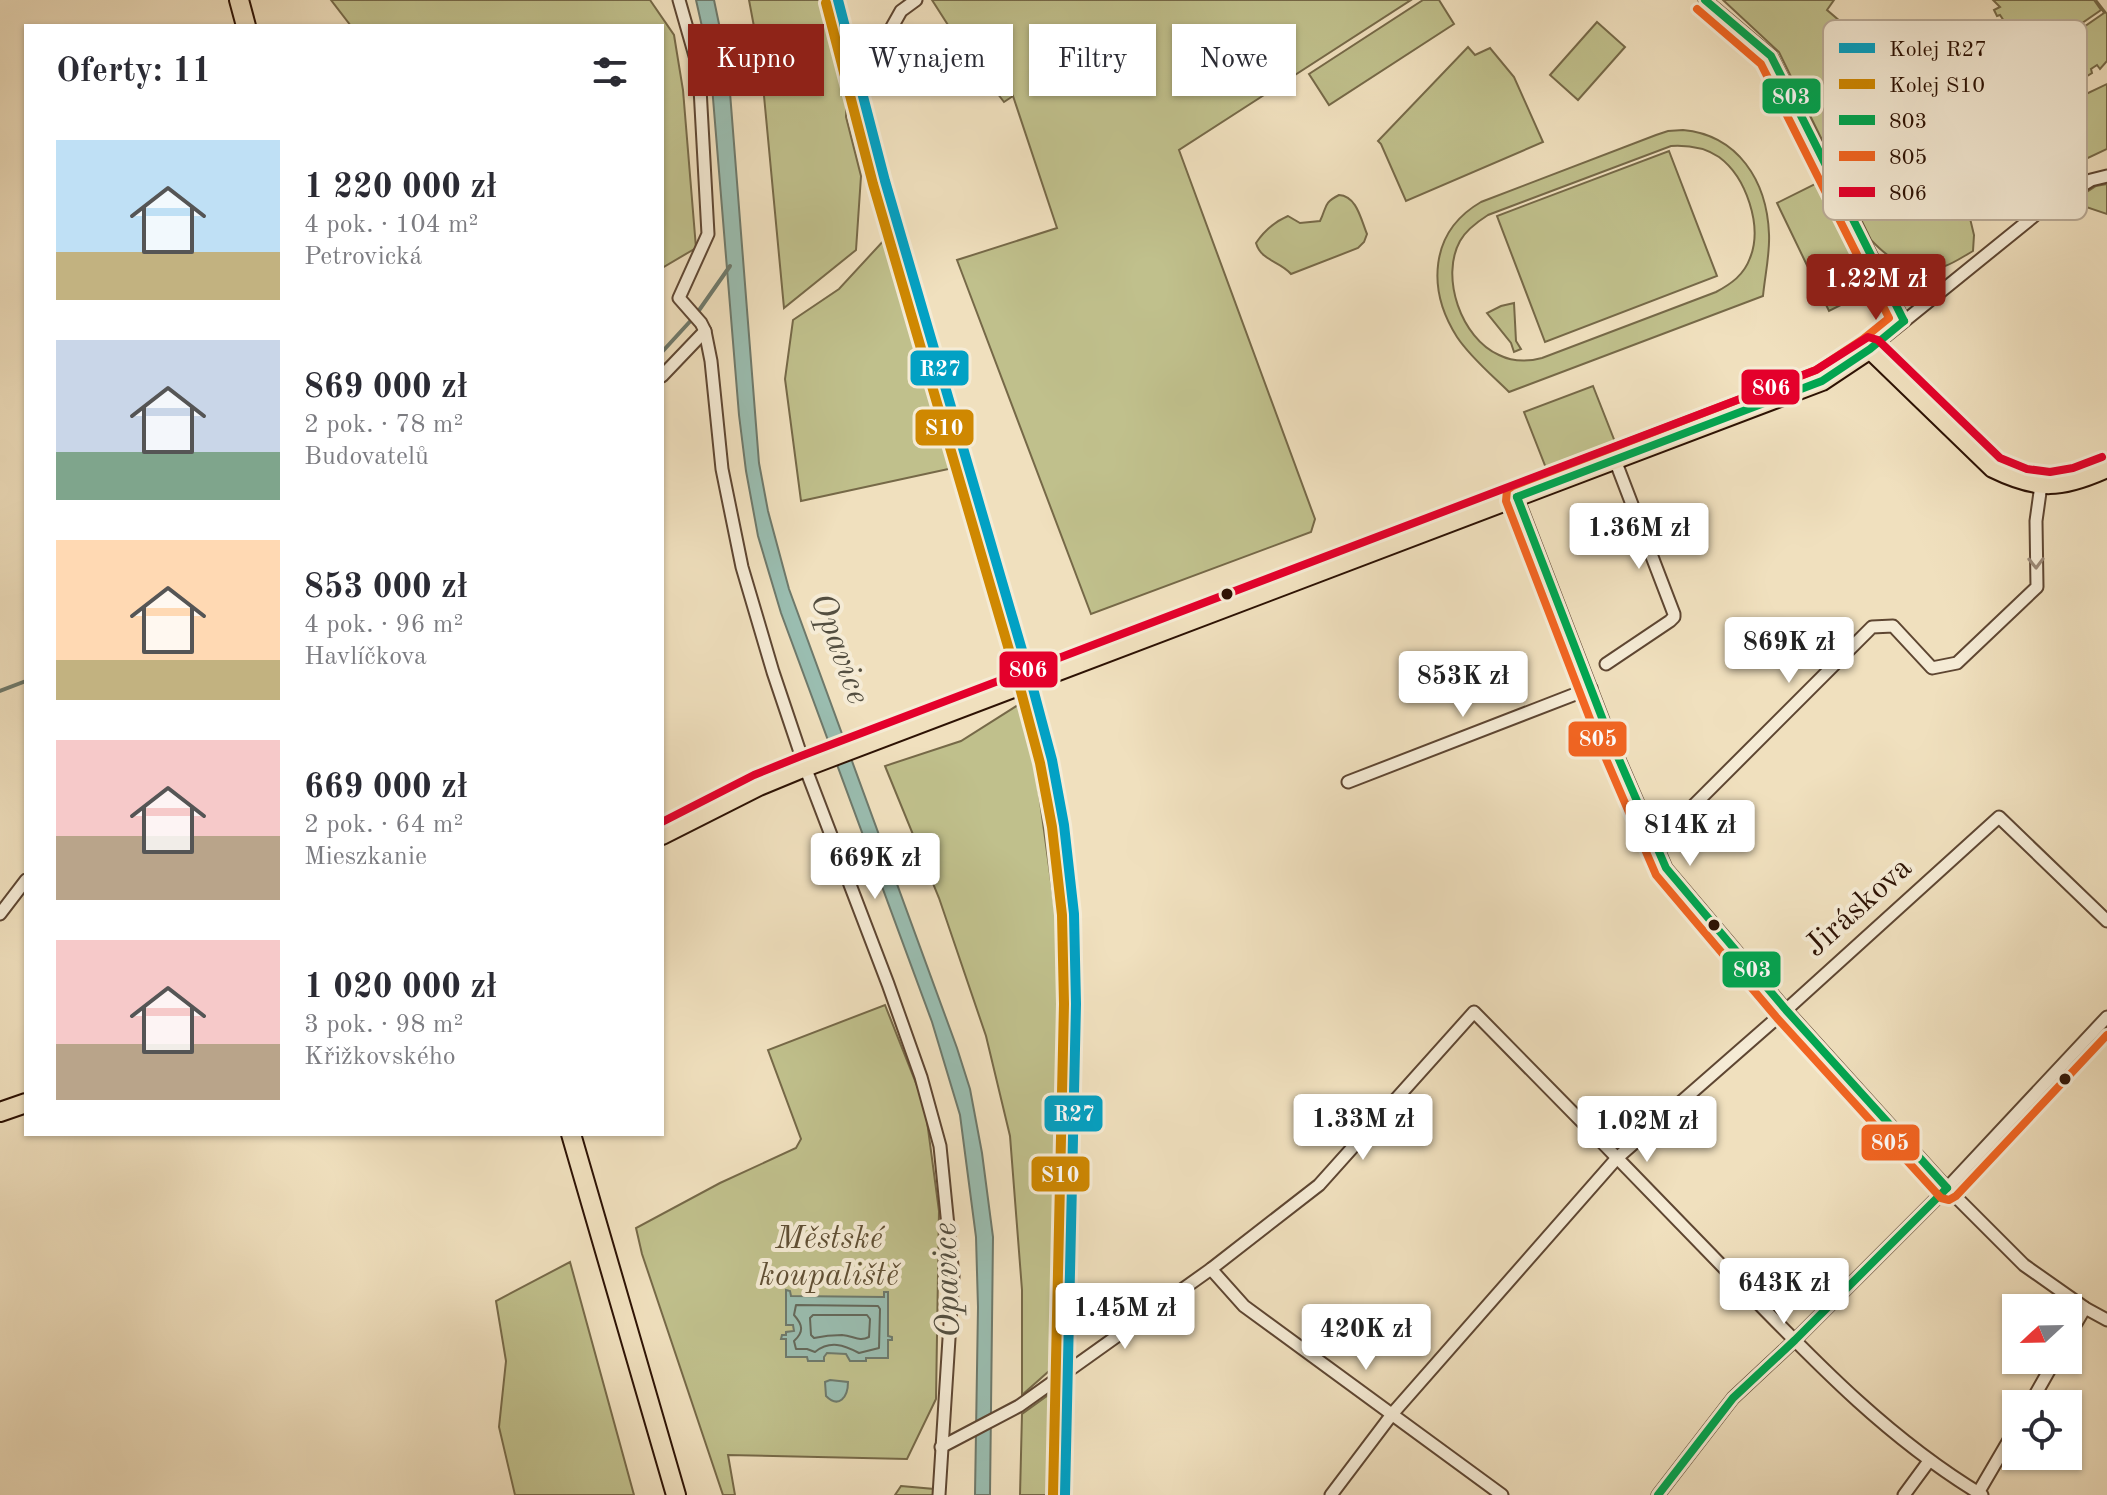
<!DOCTYPE html>
<html lang="pl">
<meta charset="utf-8">
<style>
body{margin:0;font-family:"Old Standard TT",serif;background:#f2f2f3;color:#2b2b33;height:100vh;display:flex;flex-direction:column;font-size:30px;white-space:nowrap}
*{box-sizing:border-box;margin:0}
p{font-size:26px;color:#7c7c81}
.icon{flex:none;width:44px;height:44px;fill:none;stroke:currentColor;stroke-width:2;stroke-linecap:round;stroke-linejoin:round}
.map{position:relative;flex:1;overflow:hidden}
.side{position:absolute;left:24px;top:24px;width:640px;height:1112px;display:flex;flex-direction:column;background:#fff;border-radius:0px;box-shadow:0 2px 6px #0004}
.side>*{flex:none}
.banner{position:absolute;left:688px;top:24px;width:760px;height:72px;display:flex;gap:16px}
.needle{width:52px;rotate:248deg}
.tools{position:absolute;left:2002px;top:1294px;display:grid;gap:16px}
.tools a{display:grid;place-items:center;width:80px;height:80px;border-radius:0px;background:#fff;box-shadow:0 2px 6px #0004;font-size:40px}
.price{position:absolute;translate:-50% -68px;padding:0 18px;border-radius:8px;background:#fff;color:#222;font-size:26px;line-height:52px;filter:drop-shadow(0 2px 4px #0008)}
.price::after{content:'';position:absolute;left:50%;top:48px;width:24px;height:18px;margin-left:-12px;background:inherit;clip-path:polygon(0 0,100% 0,50% 100%)}
.price.selected{background:#8f2418;color:#fff}
ul{padding:0;list-style:none}
li{display:flex;align-items:center;gap:24px;height:200px;padding:0 32px}
li span{display:grid;place-items:center;flex:none;width:224px;height:160px;border-radius:0px;color:#555}
li>.icon{margin-inline-start:auto}
span .icon{width:96px;height:96px;fill:#fffc;stroke-width:1}
li b{font-size:34px}
h2{display:flex;justify-content:space-between;align-items:center;height:96px;padding:0 32px;font-size:34px}
.tag{padding:0 28px;border-radius:0px;background:#fff;box-shadow:0 2px 6px #0004;font-size:28px;line-height:72px}
.tag.selected{background:#8f2418;color:#fff}
.map>svg:first-child{display:block}
.green{fill:#c0c08c;stroke:#766948;stroke-width:2;fill-rule:evenodd}
.water{fill:#9abdb0;stroke:#6e796b;stroke-width:2}
.lines{fill:none;stroke-linecap:round;stroke-linejoin:round}
.shore{stroke:#64685a;stroke-width:2}
.stream{stroke:#6e796b;stroke-width:4}
.street-casing{stroke:#5e4632;stroke-width:15}
.primary-casing{stroke:#2d1204;stroke-width:22}
.street{stroke:#f5ebd5;stroke-width:11}
.primary{stroke:#f0e0be;stroke-width:18}
.bus-1-casing{stroke:#f5ebd5;stroke-width:14}
.bus-2-casing{stroke:#f5ebd5;stroke-width:14}
.bus-3-casing{stroke:#f5ebd5;stroke-width:14}
.bus-1{stroke:#00a651;stroke-width:8}
.bus-2{stroke:#f26522;stroke-width:8}
.bus-3{stroke:#e4002b;stroke-width:8}
.rail-1-casing{stroke:#f5ebd5;stroke-width:16}
.rail-2-casing{stroke:#f5ebd5;stroke-width:16}
.rail-1{stroke:#02a1c4;stroke-width:10}
.rail-2{stroke:#cf8801;stroke-width:10}
.oneway{stroke:#9b8977}
.bus-dot{fill:#2d1204;stroke:#f5ebd5;stroke-width:3}
.labels{text-anchor:middle;dominant-baseline:central;stroke-width:8;stroke-linejoin:round;paint-order:stroke}
.street-label{font-size:32px;fill:#2d1204;stroke:#f5ebd5}
.park-label{font-size:32px;font-style:italic;fill:#604f34;stroke:#f5ebd5}
.water-label{font-size:34px;font-style:italic;fill:#534e40;stroke:#f5ebd5}
.key{fill:#f5ebd5;stroke:#b9aa96;stroke-width:2}
.key-label{font-size:22px;fill:#2d1204}
.line-badge{stroke:#f5ebd5;stroke-width:3}
.badge-label{font-size:22px;text-anchor:middle;font-weight:bold;fill:#fff}
</style>
<div class="map">
<svg width="2107" height="1495" viewBox="0 0 2107 1495">
<rect width="100%" height="100%" fill="#f0e0be"/>
<filter id="stains"><feTurbulence type="fractalNoise" baseFrequency=".0025" numOctaves="4"/><feColorMatrix values="0 0 0 0 .2 0 0 0 0 .09 0 0 0 0 .02 0 0 0 .5 -.17"/></filter>
<radialGradient id="worn" r=".72"><stop offset=".6" stop-color="#630" stop-opacity="0"/><stop offset="1" stop-color="#630" stop-opacity=".3"/></radialGradient>
<g class="green">
<path d="M331,0H650L674,35L683,90L696,248L662,268V26H351Z"/>
<path d="M749,0H826L847,88L846,117L861,176L856,250L784,308L761,64Z"/>
<path d="M932,0H1411L1179,150L1315,519L1311,532L1091,614L957,260L1057,228L1013,96L1004,102L964,50Z"/>
<path d="M1423,0H1439L1454,24L1329,105L1309,74Z"/>
<path d="M1723,0H1834L1827,10L1861,39L1859,42L1885,65L1888,63L1924,92L1951,139L1974,235L1973,251C1964,256 1954,263 1945,266C1913,276 1892,262 1871,240L1779,52Z"/>
<path d="M1993,0H2094L2101,10L2059,39L2052,38L2062,42L2104,13L2096,0L2107,14V61L2100,69L2097,65L2091,69L2092,73L2061,92L2056,91L2016,25L2004,21L2000,15L1997,16L1994,10L2000,7Z"/>
<path d="M1597,22L1625,47L1578,100L1550,75Z"/>
<path d="M1468,47L1475,55L1490,48L1514,77L1543,142L1406,201L1381,144L1378,141Z"/>
<path d="M2107,84V149L2071,166L2086,94Z"/>
<path d="M1683,130C1738,135 1767,181 1769,234C1770,254 1765,275 1763,296L1509,392C1492,375 1471,358 1457,337C1427,290 1429,232 1481,202L1656,135L1668,131ZM1671,146C1688,145 1704,147 1719,157C1746,177 1763,226 1750,258C1744,275 1731,284 1716,292L1542,358C1527,362 1513,362 1499,355C1461,338 1440,277 1460,241C1466,230 1477,222 1488,215Z"/>
<path d="M1669,151L1717,276L1545,342L1497,216Z"/>
<path d="M1821,181L1873,289L1829,311L1777,203Z"/>
<path d="M2107,184V214L2086,207L2079,197L2096,186Z"/>
<path d="M1339,195C1357,196 1361,220 1367,234L1364,242L1358,248L1291,274C1280,261 1261,261 1256,243C1264,231 1274,222 1288,216L1300,223L1320,221C1327,207 1323,203 1339,195Z"/>
<path d="M886,238L953,468L801,501L785,379L793,320L839,289Z"/>
<path d="M1514,303L1516,341L1521,349L1514,352L1511,343L1487,313L1501,306Z"/>
<path d="M1593,386L1615,442L1546,468L1524,412Z"/>
<path d="M1026,700L1064,975L1058,1363L1022,1395V1290L1010,1136L986,1036L939,898L885,766L961,741Z"/>
<path d="M885,1005L925,1106L939,1211L936,1399L907,1459L728,1455L735,1495H723L642,1254L636,1228L720,1183L796,1148L801,1139L768,1050Z"/>
<path d="M570,1262L634,1495H515L499,1427L506,1361L496,1301Z"/>
<path d="M1058,1388L1056,1495H1020L1022,1414Z"/>
<path d="M901,1486L934,1489V1495H895Z"/>
</g>
<g class="water">
<path d="M696,0H714L728,67L759,463L768,511L789,589L957,1048L970,1089L982,1153L993,1237L990,1495H975L978,1307L976,1237L960,1115L932,1022L781,613L758,536L746,471L739,415L712,86L705,40Z"/>
<path d="M786,1290L790,1291L791,1296L884,1297V1292H888V1336L892,1337V1340H888V1358H866V1361H850L846,1354L827,1353L824,1357V1361H808L807,1357H786V1339H781L782,1335H786V1332L794,1331L793,1325H786Z"/>
<path d="M830,1380L848,1382C848,1397 839,1409 826,1396L825,1382Z"/>
</g>
<g class="lines">
<g class="shore">
<path d="M796,1305L878,1306L880,1309L879,1348L859,1353C844,1345 830,1340 815,1352L807,1349H796L794,1341C804,1332 803,1325 794,1315Z"/>
<path d="M813,1315H867L870,1319L869,1337C859,1342 854,1336 842,1335C832,1335 823,1336 814,1338L811,1335L810,1318Z"/>
</g>
<g class="stream">
<path d="M662,352L695,316L730,266"/>
<path d="M0,691L26,681"/>
</g>
<defs>
<g id="street">
<path d="M679,0L699,70L708,234L679,298L701,323L705,331L711,361L722,469L742,567L773,672L805,767L888,984L921,1077L940,1146L953,1276L939,1495"/>
<path d="M1705,0L1771,56L1904,321"/>
<path d="M874,59L901,11L916,0"/>
<path d="M1870,349L2039,212L2091,180L2107,176"/>
<path d="M662,376L705,331"/>
<path d="M1517,497L1611,741L1666,868L1786,1010L1947,1188L2024,1265L2085,1308L2107,1320"/>
<path d="M1606,664L1670,621L1674,617V614L1615,460"/>
<path d="M1348,782L1591,688"/>
<path d="M1655,844L1872,627L1893,626L1932,668L1957,663L2037,587L2036,521L2041,485"/>
<path d="M0,914L26,880"/>
<path d="M1211,1269L1244,1306L1502,1495"/>
<path d="M2068,1337L2085,1308"/>
<path d="M2030,1404L2055,1360"/>
<path d="M941,1447L1019,1406L1211,1269L1319,1185L1474,1012C1558,1097 1641,1182 1724,1268C1804,1350 1882,1435 1982,1495"/>
<path d="M1978,1493L2016,1428"/>
<path d="M1331,1495L1393,1413L1617,1158L1786,1010L1999,817L2107,921"/>
<path d="M1658,1495L1733,1398L1795,1340L1947,1188L2107,1017"/>
<path d="M1904,1495L1929,1461"/>
</g>
<g id="primary">
<path d="M239,0L246,26"/>
<path d="M662,835L759,786L805,767L1822,381L1870,349L1993,468C2038,490 2061,489 2107,468"/>
<path d="M0,1112L26,1103"/>
<path d="M571,1134L676,1495"/>
</g>
</defs>
<use href="#street" class="street-casing"/>
<use href="#primary" class="primary-casing"/>
<use href="#street" class="street"/>
<use href="#primary" class="primary"/>
<defs>
<g id="bus-1">
<path d="M1705,0L1771,56L1904,321"/>
<path d="M1517,497L1611,741L1666,868L1786,1010L1947,1188"/>
<path d="M1517,497L1822,381L1870,349L1904,321"/>
<path d="M1658,1495L1733,1398L1795,1340L1947,1188"/>
</g>
<path id="bus-2" d="M1697,9L1761,64L1889,318L1863,339L1816,370L1513,486L1507,490L1506,501L1600,745L1656,875L1777,1018L1941,1198L1949,1200L1956,1196L2107,1035"/>
<path id="bus-3" d="M662,822L754,775L801,756L1816,370L1868,337L1878,340L2000,458L2027,469L2050,472L2073,468L2102,457"/>
</defs>
<use href="#bus-1" class="bus-1-casing"/>
<use href="#bus-2" class="bus-2-casing"/>
<use href="#bus-3" class="bus-3-casing"/>
<use href="#bus-1" class="bus-1"/>
<use href="#bus-2" class="bus-2"/>
<use href="#bus-3" class="bus-3"/>
<defs>
<path id="rail-1" d="M838,0L885,181L1031,681L1052,760L1064,825L1074,914L1076,1004L1065,1495"/>
<path id="rail-2" d="M826,3L873,184L1019,684L1040,763L1052,827L1062,915L1064,1004L1053,1495"/>
</defs>
<use href="#rail-1" class="rail-1-casing"/>
<use href="#rail-2" class="rail-2-casing"/>
<use href="#rail-1" class="rail-1"/>
<use href="#rail-2" class="rail-2"/>
</g>
<defs><path id="oneway-chevron" d="M-2-3.5L2.5 0L-2 3.5" fill="none" stroke-width="1.6" stroke-linecap="round" stroke-linejoin="round" transform="scale(2)"/></defs>
<use class="oneway" href="#oneway-chevron" transform="translate(2036 563) rotate(89)"/>
<g class="bus-dot">
<circle cx="1227" cy="594" r="7"/>
<circle cx="1714" cy="925" r="7"/>
<circle cx="2065" cy="1079" r="7"/>
</g>
<g class="labels">
<g class="street-label">
<text transform="translate(1859 908) rotate(-42)">Jiráskova</text>
</g>
<g class="park-label">
<text x="829" y="1240">Městské<tspan x="829" dy="37">koupaliště</tspan></text>
</g>
<g class="water-label">
<text transform="translate(839 649) rotate(70)">Opavice</text>
<text transform="translate(948 1280) rotate(-92)">Opavice</text>
</g>
</g>
<rect x="1823" y="20" width="264" height="200" rx="12" class="key"/>
<rect x="1839" y="43" width="36" height="10" fill="#02a1c4"/>
<rect x="1839" y="79" width="36" height="10" fill="#cf8801"/>
<rect x="1839" y="115" width="36" height="10" fill="#00a651"/>
<rect x="1839" y="151" width="36" height="10" fill="#f26522"/>
<rect x="1839" y="187" width="36" height="10" fill="#e4002b"/>
<g class="key-label">
<text x="1889" y="56">Kolej R27</text>
<text x="1889" y="92">Kolej S10</text>
<text x="1889" y="128">803</text>
<text x="1889" y="164">805</text>
<text x="1889" y="200">806</text>
</g>
<g class="line-badge">
<rect x="1761" y="77" width="61" height="38" rx="8" fill="#00a651"/>
<rect x="909" y="349" width="61" height="38" rx="8" fill="#02a1c4"/>
<rect x="1740" y="368" width="61" height="38" rx="8" fill="#e4002b"/>
<rect x="914" y="408" width="61" height="39" rx="8" fill="#cf8801"/>
<rect x="998" y="650" width="61" height="39" rx="8" fill="#e4002b"/>
<rect x="1567" y="720" width="61" height="38" rx="8" fill="#f26522"/>
<rect x="1721" y="950" width="61" height="39" rx="8" fill="#00a651"/>
<rect x="1043" y="1094" width="61" height="39" rx="8" fill="#02a1c4"/>
<rect x="1860" y="1123" width="61" height="39" rx="8" fill="#f26522"/>
<rect x="1030" y="1155" width="61" height="38" rx="8" fill="#cf8801"/>
</g>
<g class="badge-label">
<text x="1791" y="104">803</text>
<text x="940" y="376">R27</text>
<text x="1771" y="395">806</text>
<text x="944" y="435">S10</text>
<text x="1028" y="677">806</text>
<text x="1598" y="746">805</text>
<text x="1752" y="977">803</text>
<text x="1074" y="1121">R27</text>
<text x="1890" y="1150">805</text>
<text x="1060" y="1182">S10</text>
</g>
<rect width="100%" height="100%" filter="url(#stains)"/>
<rect width="100%" height="100%" fill="url(#worn)"/>
</svg>
<div class="tools">
<a><svg class="needle" viewBox="-14 -14 28 28"><path d="M0-13l5 13h-10z" fill="#e53935"/><path d="M0 13l5-13h-10z" fill="#7c7c81"/></svg></a>
<a><svg class="icon" aria-label="locate" viewBox="0 0 24 24"><circle cx="12" cy="12" r="6"/><path d="M12 2v4M12 18v4M2 12h4M18 12h4"/></svg></a>
</div>
<b class="price selected" style="left:1876px;top:322px">1.22M zł</b>
<b class="price" style="left:1639px;top:571px">1.36M zł</b>
<b class="price" style="left:1789px;top:685px">869K zł</b>
<b class="price" style="left:1463px;top:719px">853K zł</b>
<b class="price" style="left:1690px;top:868px">814K zł</b>
<b class="price" style="left:875px;top:901px">669K zł</b>
<b class="price" style="left:1363px;top:1162px">1.33M zł</b>
<b class="price" style="left:1647px;top:1164px">1.02M zł</b>
<b class="price" style="left:1784px;top:1326px">643K zł</b>
<b class="price" style="left:1125px;top:1351px">1.45M zł</b>
<b class="price" style="left:1366px;top:1372px">420K zł</b>
<div class="banner">
<a class="tag selected">Kupno</a>
<a class="tag">Wynajem</a>
<a class="tag">Filtry</a>
<a class="tag">Nowe</a>
</div>
<section class="side">
<h2>Oferty: 11<svg class="icon" aria-label="filters" viewBox="0 0 24 24"><path d="M4 7h16M4 17h16"/><circle cx="9" cy="7" r="2"/><circle cx="15" cy="17" r="2"/></svg></h2>
<ul>
<li><span style="background:linear-gradient(#bfe0f5 70%,#c2b280 0)"><svg class="icon" aria-label="home" viewBox="0 0 24 24"><path d="M3 11l9-7 9 7M6 9v11h12V9"/></svg></span><div><b>1 220 000 zł</b><p>4 pok. · 104 m²</p><p>Petrovická</p></div></li>
<li><span style="background:linear-gradient(#c9d6e8 70%,#7fa58c 0)"><svg class="icon" aria-label="home" viewBox="0 0 24 24"><path d="M3 11l9-7 9 7M6 9v11h12V9"/></svg></span><div><b>869 000 zł</b><p>2 pok. · 78 m²</p><p>Budovatelů</p></div></li>
<li><span style="background:linear-gradient(#ffd9b3 75%,#c2b280 0)"><svg class="icon" aria-label="home" viewBox="0 0 24 24"><path d="M3 11l9-7 9 7M6 9v11h12V9"/></svg></span><div><b>853 000 zł</b><p>4 pok. · 96 m²</p><p>Havlíčkova</p></div></li>
<li><span style="background:linear-gradient(#f6c9c9 60%,#b9a48a 0)"><svg class="icon" aria-label="home" viewBox="0 0 24 24"><path d="M3 11l9-7 9 7M6 9v11h12V9"/></svg></span><div><b>669 000 zł</b><p>2 pok. · 64 m²</p><p>Mieszkanie</p></div></li>
<li><span style="background:linear-gradient(#f6c9c9 65%,#b9a48a 0)"><svg class="icon" aria-label="home" viewBox="0 0 24 24"><path d="M3 11l9-7 9 7M6 9v11h12V9"/></svg></span><div><b>1 020 000 zł</b><p>3 pok. · 98 m²</p><p>Křižkovského</p></div></li>
</ul>
</section>
</div>
